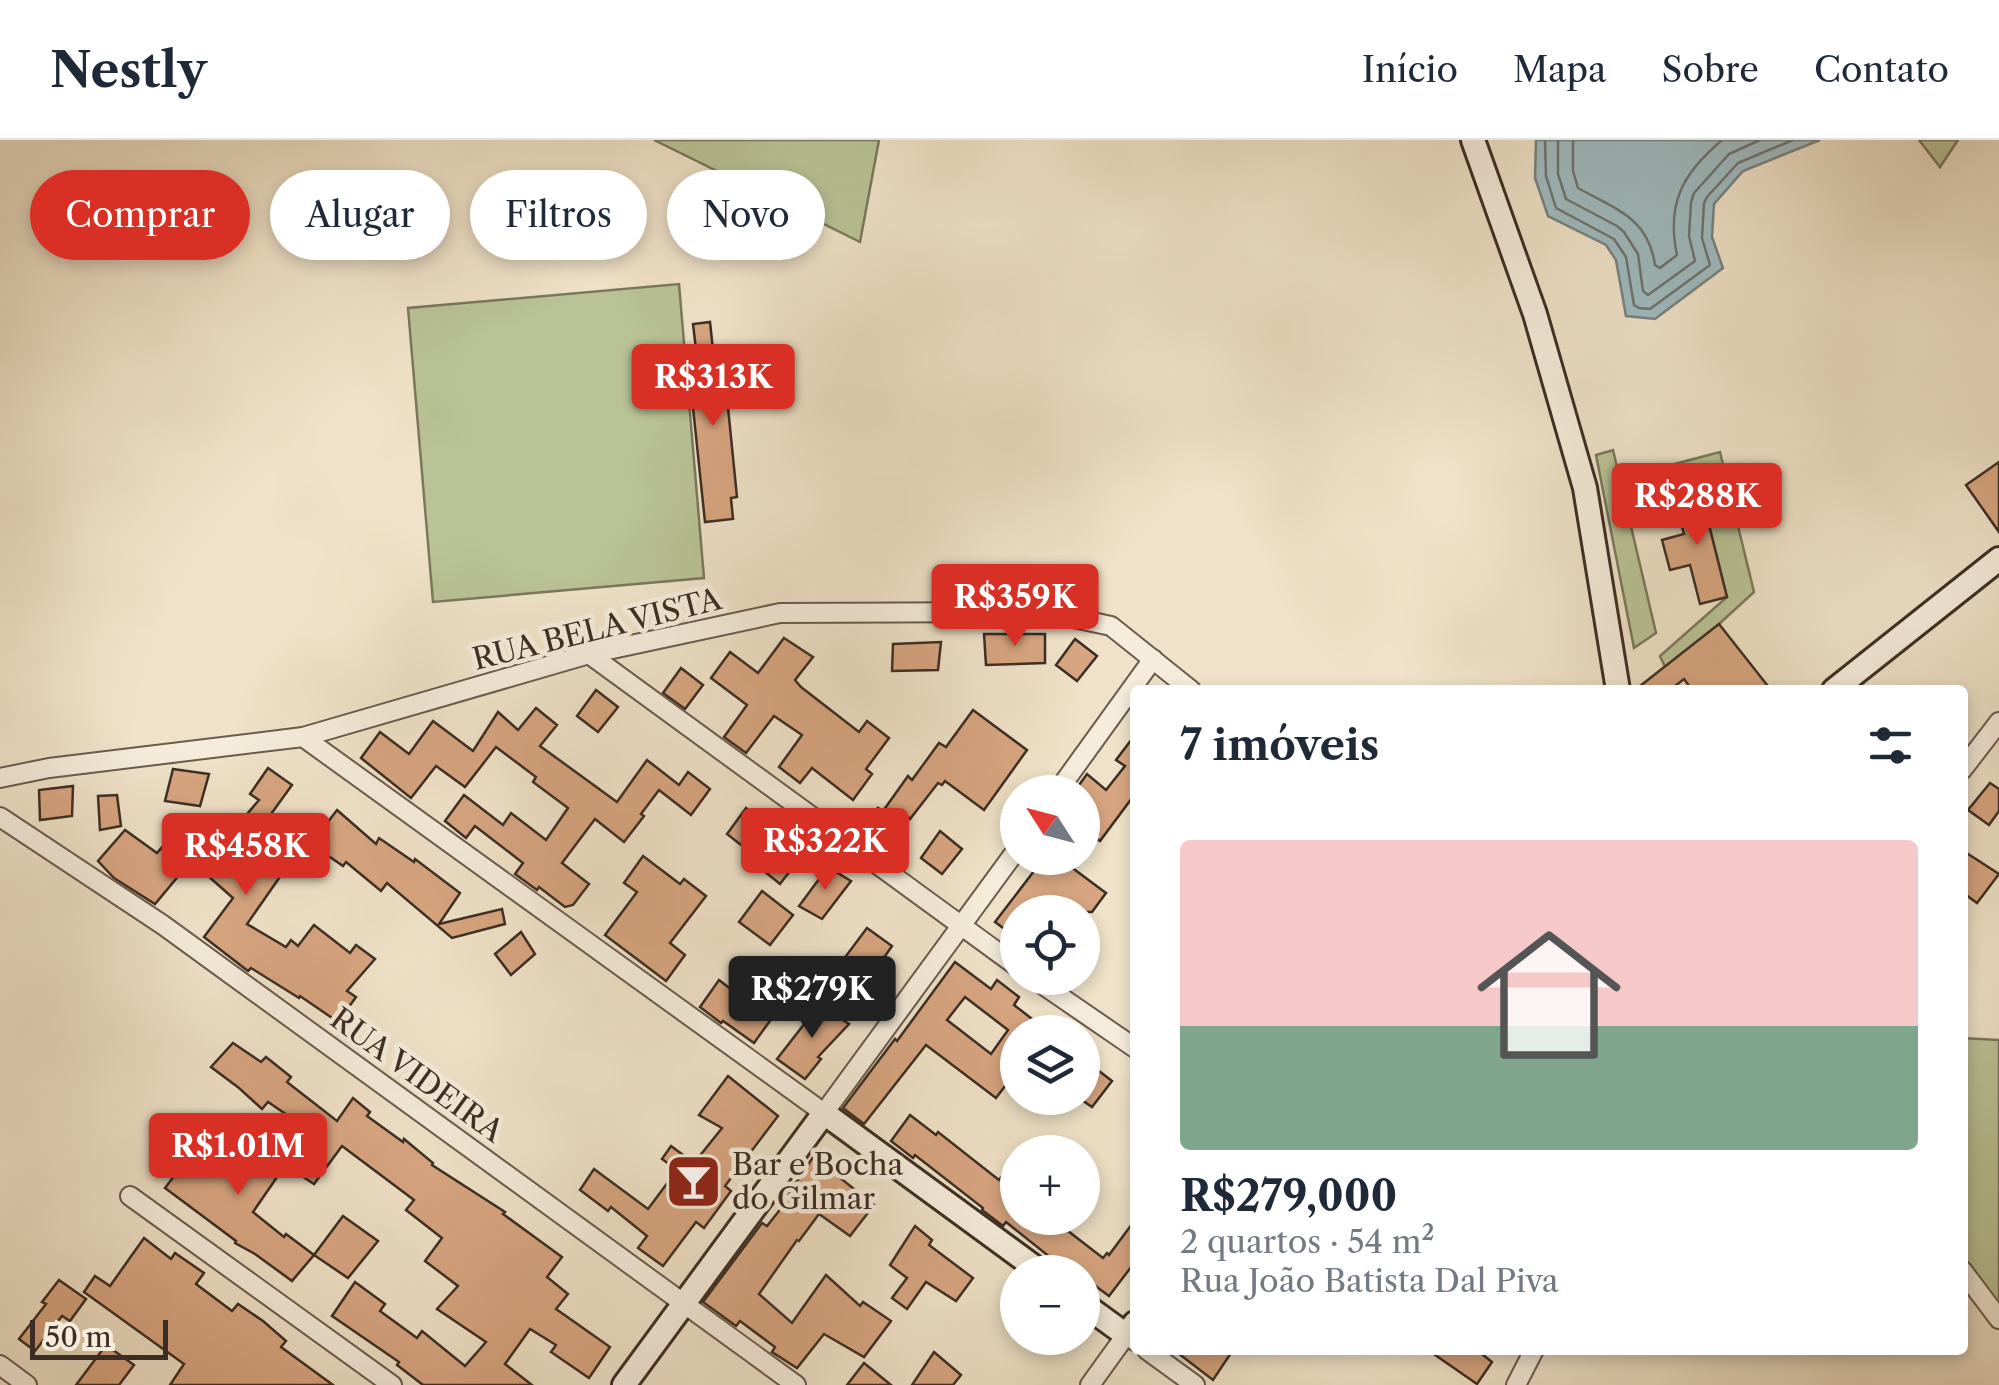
<!DOCTYPE html>
<html lang="pt">
<meta charset="utf-8">
<style>
body{margin:0;font-family:"Libre Caslon Text",serif;background:#f2f2f3;color:#1f2937;height:100vh;display:flex;flex-direction:column;font-size:38px;white-space:nowrap}
*{box-sizing:border-box;margin:0}
p{font-size:32px;color:#747a83}
.icon{flex:none;width:55px;height:55px;fill:none;stroke:currentColor;stroke-width:2;stroke-linecap:round;stroke-linejoin:round}
.map{position:relative;flex:1;overflow:hidden}
.details{position:absolute;left:1130px;top:545px;width:838px;height:670px;display:flex;flex-direction:column;background:#fff;border-radius:10px;box-shadow:0 5px 15px #0003}
.details>*{flex:none}
.guide{position:absolute;left:30px;top:30px;width:950px;height:90px;display:flex;gap:20px}
.needle{width:65px;rotate:306deg}
.fabs{position:absolute;left:1000px;top:635px;display:grid;gap:20px}
.fabs a{display:grid;place-items:center;width:100px;height:100px;border-radius:50%;background:#fff;box-shadow:0 5px 15px #0003;font-size:50px}
.scale{position:absolute;left:30px;bottom:25px;width:138px;box-sizing:border-box;padding-left:10px;border:5px solid #3c2e24;border-top:0;font-size:28px;line-height:35px;white-space:nowrap;color:#3c2e24;-webkit-text-stroke:8px #f5ecdb;paint-order:stroke}
.price{position:absolute;translate:-50% -85px;padding:0 22px;border-radius:10px;background:#d93025;color:#fff;font-size:32px;line-height:65px;filter:drop-shadow(0 2px 5px #0008)}
.price::after{content:'';position:absolute;left:50%;top:60px;width:30px;height:22px;margin-left:-15px;background:inherit;clip-path:polygon(0 0,100% 0,50% 100%)}
.price.active{background:#222;color:#fff}
ul{padding:0;list-style:none}
li{display:grid;align-content:center;gap:20px;height:530px;padding:0 50px}
li span{display:grid;place-items:center;height:310px;border-radius:10px;color:#555}
li>.icon{margin-inline-start:auto}
span .icon{width:180px;height:180px;fill:#fffc;stroke-width:1}
li b{font-size:42px}
h2{display:flex;justify-content:space-between;align-items:center;height:120px;padding:0 50px;font-size:42px}
.tag{padding:0 35px;border-radius:45px;background:#fff;box-shadow:0 5px 15px #0003;font-size:35px;line-height:90px}
.tag.active{background:#d93025;color:#fff}
header{display:flex;align-items:center;gap:60px;box-sizing:border-box;height:140px;padding:0 50px;background:#fff;border-bottom:2px solid #e0e1e3}
header strong{font-size:48px}
nav{display:flex;gap:55px;margin-inline-start:auto;font-size:35px}
.map>svg:first-child{display:block}
.green{fill:#b9c396;stroke:#7a785d;stroke-width:2.5}
.water{fill:#9fbbc0;stroke:#778382;stroke-width:2.5}
.lines{fill:none;stroke-linecap:round;stroke-linejoin:round}
.shore{stroke:#6e7472;stroke-width:2.5}
.building{fill:#d7a580;stroke:#3c2e24;stroke-width:2.5;fill-rule:evenodd}
.street-casing{stroke:#695b4d;stroke-width:22}
.secondary-casing{stroke:#3c2e24;stroke-width:28}
.street{stroke:#f5ecdb;stroke-width:18}
.secondary{stroke:#f5ecdb;stroke-width:22}
.labels{text-anchor:middle;dominant-baseline:central;stroke-width:9;stroke-linejoin:round;paint-order:stroke}
.street-label{font-size:30px;fill:#3c2e24;stroke:#f5ecdb}
.poi-label{font-size:30px;fill:#3c2e24;stroke:#f5ecdb;text-anchor:start}
</style>
<header>
<strong>Nestly</strong>
<nav><a>Início</a><a>Mapa</a><a>Sobre</a><a>Contato</a></nav>
</header>
<div class="map">
<svg width="1999" height="1245" viewBox="0 0 1999 1245">
<rect width="100%" height="100%" fill="#efe2c8"/>
<filter id="stains"><feTurbulence type="fractalNoise" baseFrequency=".002" numOctaves="4"/><feColorMatrix values="0 0 0 0 .2 0 0 0 0 .09 0 0 0 0 .02 0 0 0 .5 -.17"/></filter>
<radialGradient id="worn" r=".72"><stop offset=".6" stop-color="#630" stop-opacity="0"/><stop offset="1" stop-color="#630" stop-opacity=".3"/></radialGradient>
<g class="green">
<path d="M654,0H879L860,102Z"/>
<path d="M1919,0H1958L1940,27Z"/>
<path d="M679,144L704,438L433,462L408,168Z"/>
<path d="M1613,310L1656,493L1634,508L1596,315Z"/>
<path d="M1720,312L1754,452L1719,484L1665,527L1660,516L1727,457L1707,377L1714,375L1709,354L1675,362L1667,326Z"/>
<path d="M1962,898L1999,900V1179L1963,1130Z"/>
</g>
<path class="water" d="M1536,0H1820L1743,31L1714,64L1712,97L1723,128L1655,179L1626,176L1616,120L1606,105L1548,76L1535,38Z"/>
<g class="lines">
<g class="shore">
<path d="M1545,0L1546,36L1556,68L1614,99L1626,117L1634,165L1639,168L1650,169L1710,125L1702,98L1704,63L1707,57L1738,23L1793,0"/>
<path d="M1558,0V34L1566,59L1617,86L1624,92L1638,114L1643,151L1648,155L1695,121L1689,96L1691,62L1694,53L1729,14L1760,0"/>
<path d="M1573,0V31L1578,48C1615,69 1648,77 1655,125L1660,128L1677,115C1666,63 1683,33 1722,0"/>
</g>
</g>
<g class="building">
<path d="M710,182L714,219L723,218L737,357L731,358L733,379L705,382L692,258H695L691,219L697,218L693,184Z"/>
<path d="M1999,322V392L1966,345Z"/>
<path d="M1709,353L1714,375L1707,377L1727,457L1700,464L1690,425L1670,430L1662,400L1684,394L1675,362Z"/>
<path d="M1719,484L1771,550H1692L1684,539L1670,550H1635Z"/>
<path d="M984,494H1045V523L986,525Z"/>
<path d="M784,498L813,517L795,540L801,547L859,592L867,581L889,598L866,629L872,634L853,660L812,628L800,643L779,627L802,595L774,576L746,613L724,597L747,565L711,538L730,512L758,533Z"/>
<path d="M1075,499L1097,516L1077,541L1056,525Z"/>
<path d="M941,502L938,530L892,531L893,504Z"/>
<path d="M681,528L703,545L685,569L663,553Z"/>
<path d="M596,550L618,567L598,592L577,576Z"/>
<path d="M536,568L557,585L540,606L617,662L647,620L679,645L688,632L710,649L691,675L659,650L641,674L644,676L624,702L595,679L562,723L589,744L573,765L565,767L539,747L537,750L515,734L523,723L475,686L466,698L445,681L464,655L503,685L511,673L546,700L568,668L533,642L536,637L496,607L465,647L436,626L411,658L361,618L380,592L409,614L433,581L473,611L498,572L518,590Z"/>
<path d="M973,570L1027,610L984,670L945,641L942,645L938,643L910,679L907,676L881,711L859,694L878,668L883,671L908,636L912,640L939,603L946,607Z"/>
<path d="M1135,595V654L1100,701L1082,689V652H1074L1087,634L1106,650L1125,626L1116,620Z"/>
<path d="M268,628L292,645L266,681L301,711L284,731L247,784L286,807L291,800L298,806L314,785L350,813L356,805L375,819L347,851L356,857L338,882L300,856L299,858L251,828L248,831L204,797L233,758L191,721L155,764L114,738L98,721L125,690L157,713L190,675L224,701L259,660L250,654Z"/>
<path d="M173,629L209,634L200,666L165,661Z"/>
<path d="M1990,643L1999,649V671L1989,685L1968,670Z"/>
<path d="M73,646L72,676L40,680L39,650Z"/>
<path d="M117,655L121,686L100,690L98,656Z"/>
<path d="M746,668L768,685L764,690L800,718L780,744L759,727L763,722L727,694Z"/>
<path d="M337,670L376,704L379,698L414,722L415,719L460,753L439,784L502,769L505,784L452,798L387,743L381,751L346,722L343,726L311,704Z"/>
<path d="M940,691L962,709L942,734L921,718Z"/>
<path d="M1962,710L1999,734L1977,763L1962,752Z"/>
<path d="M643,716L680,744L684,739L706,756L670,803L685,815L666,841L605,795L637,752L624,743Z"/>
<path d="M1044,718H1059L1106,753L1092,772H1018V799L995,782Z"/>
<path d="M828,727L851,741L822,779L799,766Z"/>
<path d="M762,751L793,775L770,805L739,782Z"/>
<path d="M867,788L892,806L874,832L846,816Z"/>
<path d="M521,792L535,814L511,835L495,814Z"/>
<path d="M955,822L991,849L997,840L1019,857L1014,865L1049,892H1018V929L996,958L926,905L864,984L843,968L895,899L897,901ZM965,857L1008,890L991,914L947,880Z"/>
<path d="M719,840L745,860L747,856L775,874L754,903L723,881L721,883L700,867Z"/>
<path d="M819,865L849,884L818,917L821,919L805,939L777,919Z"/>
<path d="M233,903L261,922L266,917L291,937L287,942L337,981L353,958L370,972L367,976L403,1002L404,999L433,1023L432,1025L505,1072L503,1074L562,1117L547,1137L568,1154L556,1169L610,1207L589,1238L551,1212L556,1205L530,1189L505,1224L532,1245H423L397,1225L399,1222L332,1176L355,1142L385,1164L380,1171L417,1198L422,1191L465,1226L486,1202L437,1169L458,1146L425,1121L442,1098L406,1070L414,1060L342,1006L314,1044L294,1031L318,996L268,962L262,969L239,948L211,927Z"/>
<path d="M1090,924L1112,941L1092,967L1082,960V935Z"/>
<path d="M728,936L778,976L725,1046L731,1051L704,1088L696,1082L663,1126L638,1108L647,1096L611,1067L608,1071L580,1050L594,1029L648,1069L677,1030L662,1019L671,1006L694,1023L722,988L699,975Z"/>
<path d="M910,975L936,995L938,992L999,1040L1018,1015V1078H1064L1059,1084L1103,1118L1107,1113L1109,1115L1135,1080V1122L1109,1156L1082,1136V1132H1079L1069,1125L1066,1130L1006,1082L1003,1086L982,1070L983,1068L915,1015L913,1018L891,1001Z"/>
<path d="M207,992L228,1004L238,992L284,1027L253,1072L284,1097L286,1094L314,1115L292,1141L255,1114L235,1103L236,1101L165,1048L187,1019L189,1020Z"/>
<path d="M817,1011L843,1031L839,1037L874,1065L850,1096L819,1074L799,1101L797,1100L759,1154L792,1183L826,1135L860,1166L863,1162L891,1181L864,1217L824,1194L797,1228L772,1212L775,1207L740,1181L736,1186L703,1162L762,1083L767,1086L786,1062L782,1060L798,1040Z"/>
<path d="M343,1076L378,1101L348,1138L314,1115Z"/>
<path d="M915,1086L932,1100L929,1105L973,1138L956,1161L926,1142L907,1169L892,1158L907,1138L890,1125Z"/>
<path d="M144,1098L171,1119L175,1113L204,1133L196,1144L232,1171L238,1164L263,1181L286,1201L281,1207L333,1245H170L184,1224L84,1152L95,1136L110,1146Z"/>
<path d="M59,1140L86,1159L70,1181L62,1176L35,1211L19,1199L46,1164L42,1162Z"/>
<path d="M106,1205L134,1225L119,1245H76Z"/>
<path d="M1174,1210H1233L1213,1240Z"/>
<path d="M1428,1210H1477L1492,1222L1477,1244Z"/>
<path d="M934,1212L961,1235L953,1245H912Z"/>
<path d="M864,1223L891,1245H847Z"/>
</g>
<g class="lines">
<defs>
<g id="street">
<path d="M589,514L1018,827"/>
<path d="M303,597L824,973L1018,708"/>
<path d="M1962,630L1999,582"/>
<path d="M0,638L49,628L303,597L589,514L780,473L1046,472L1111,486L1191,550"/>
<path d="M1057,652L1153,519"/>
<path d="M0,677L163,785L796,1245"/>
<path d="M1033,838L1135,908"/>
<path d="M130,1056L392,1245"/>
<path d="M1962,1130L1999,1179"/>
<path d="M1147,1210L1195,1245"/>
<path d="M0,1225L27,1245"/>
<path d="M1090,1245L1126,1195L1135,1201"/>
<path d="M1516,1245L1534,1210"/>
</g>
<g id="secondary">
<path d="M1473,0L1535,174L1585,348L1618,550"/>
<path d="M1834,550L1999,419"/>
<path d="M1082,1163L1126,1195L1135,1183"/>
<path d="M624,1245L824,973L1041,1132"/>
</g>
</defs>
<use href="#street" class="street-casing"/>
<use href="#secondary" class="secondary-casing"/>
<use href="#street" class="street"/>
<use href="#secondary" class="secondary"/>
</g>
<defs>
<symbol id="bar-square" viewBox="-11 -11 22 22"><rect x="-9" y="-9" width="18" height="18" rx="4" fill="#8f2418" stroke="#f5ecdb"/><path d="M-6-5H6L.8 .8V4.5H3.5V6h-7V4.5H-.8V.8Z" fill="#fff"/></symbol>
</defs>
<g fill-rule="evenodd">
<use href="#bar-square" x="662" y="1010" width="63" height="63"/>
</g>
<g class="labels">
<g class="street-label">
<text transform="translate(597 489) rotate(-14)">RUA BELA VISTA</text>
<text transform="translate(417 935) rotate(36)">RUA VIDEIRA</text>
</g>
<g class="poi-label">
<text x="732" y="1024">Bar e Bocha<tspan x="732" dy="34">do Gilmar</tspan></text>
</g>
</g>
<rect width="100%" height="100%" filter="url(#stains)"/>
<rect width="100%" height="100%" fill="url(#worn)"/>
</svg>
<div class="fabs">
<a><svg class="needle" viewBox="-14 -14 28 28"><path d="M0-13l5 13h-10z" fill="#e53935"/><path d="M0 13l5-13h-10z" fill="#747a83"/></svg></a>
<a><svg class="icon" aria-label="locate" viewBox="0 0 24 24"><circle cx="12" cy="12" r="6"/><path d="M12 2v4M12 18v4M2 12h4M18 12h4"/></svg></a>
<a><svg class="icon" aria-label="layers" viewBox="0 0 24 24"><path d="M12 4l9 5-9 5-9-5zM3 14l9 5 9-5"/></svg></a>
<a>+</a>
<a>−</a>
</div>
<div class="scale">50 m</div>
<b class="price" style="left:713px;top:289px">R$313K</b>
<b class="price" style="left:1697px;top:408px">R$288K</b>
<b class="price" style="left:1015px;top:509px">R$359K</b>
<b class="price" style="left:825px;top:753px">R$322K</b>
<b class="price" style="left:246px;top:758px">R$458K</b>
<b class="price active" style="left:812px;top:901px">R$279K</b>
<b class="price" style="left:238px;top:1058px">R$1.01M</b>
<div class="guide">
<a class="tag active">Comprar</a>
<a class="tag">Alugar</a>
<a class="tag">Filtros</a>
<a class="tag">Novo</a>
</div>
<section class="details">
<h2>7 imóveis<svg class="icon" aria-label="filters" viewBox="0 0 24 24"><path d="M4 7h16M4 17h16"/><circle cx="9" cy="7" r="2"/><circle cx="15" cy="17" r="2"/></svg></h2>
<ul>
<li><span style="background:linear-gradient(#f6c9c9 60%,#7fa58c 0)"><svg class="icon" aria-label="home" viewBox="0 0 24 24"><path d="M3 11l9-7 9 7M6 9v11h12V9"/></svg></span><div><b>R$279,000</b><p>2 quartos · 54 m²</p><p>Rua João Batista Dal Piva</p></div></li>
</ul>
</section>
</div>
